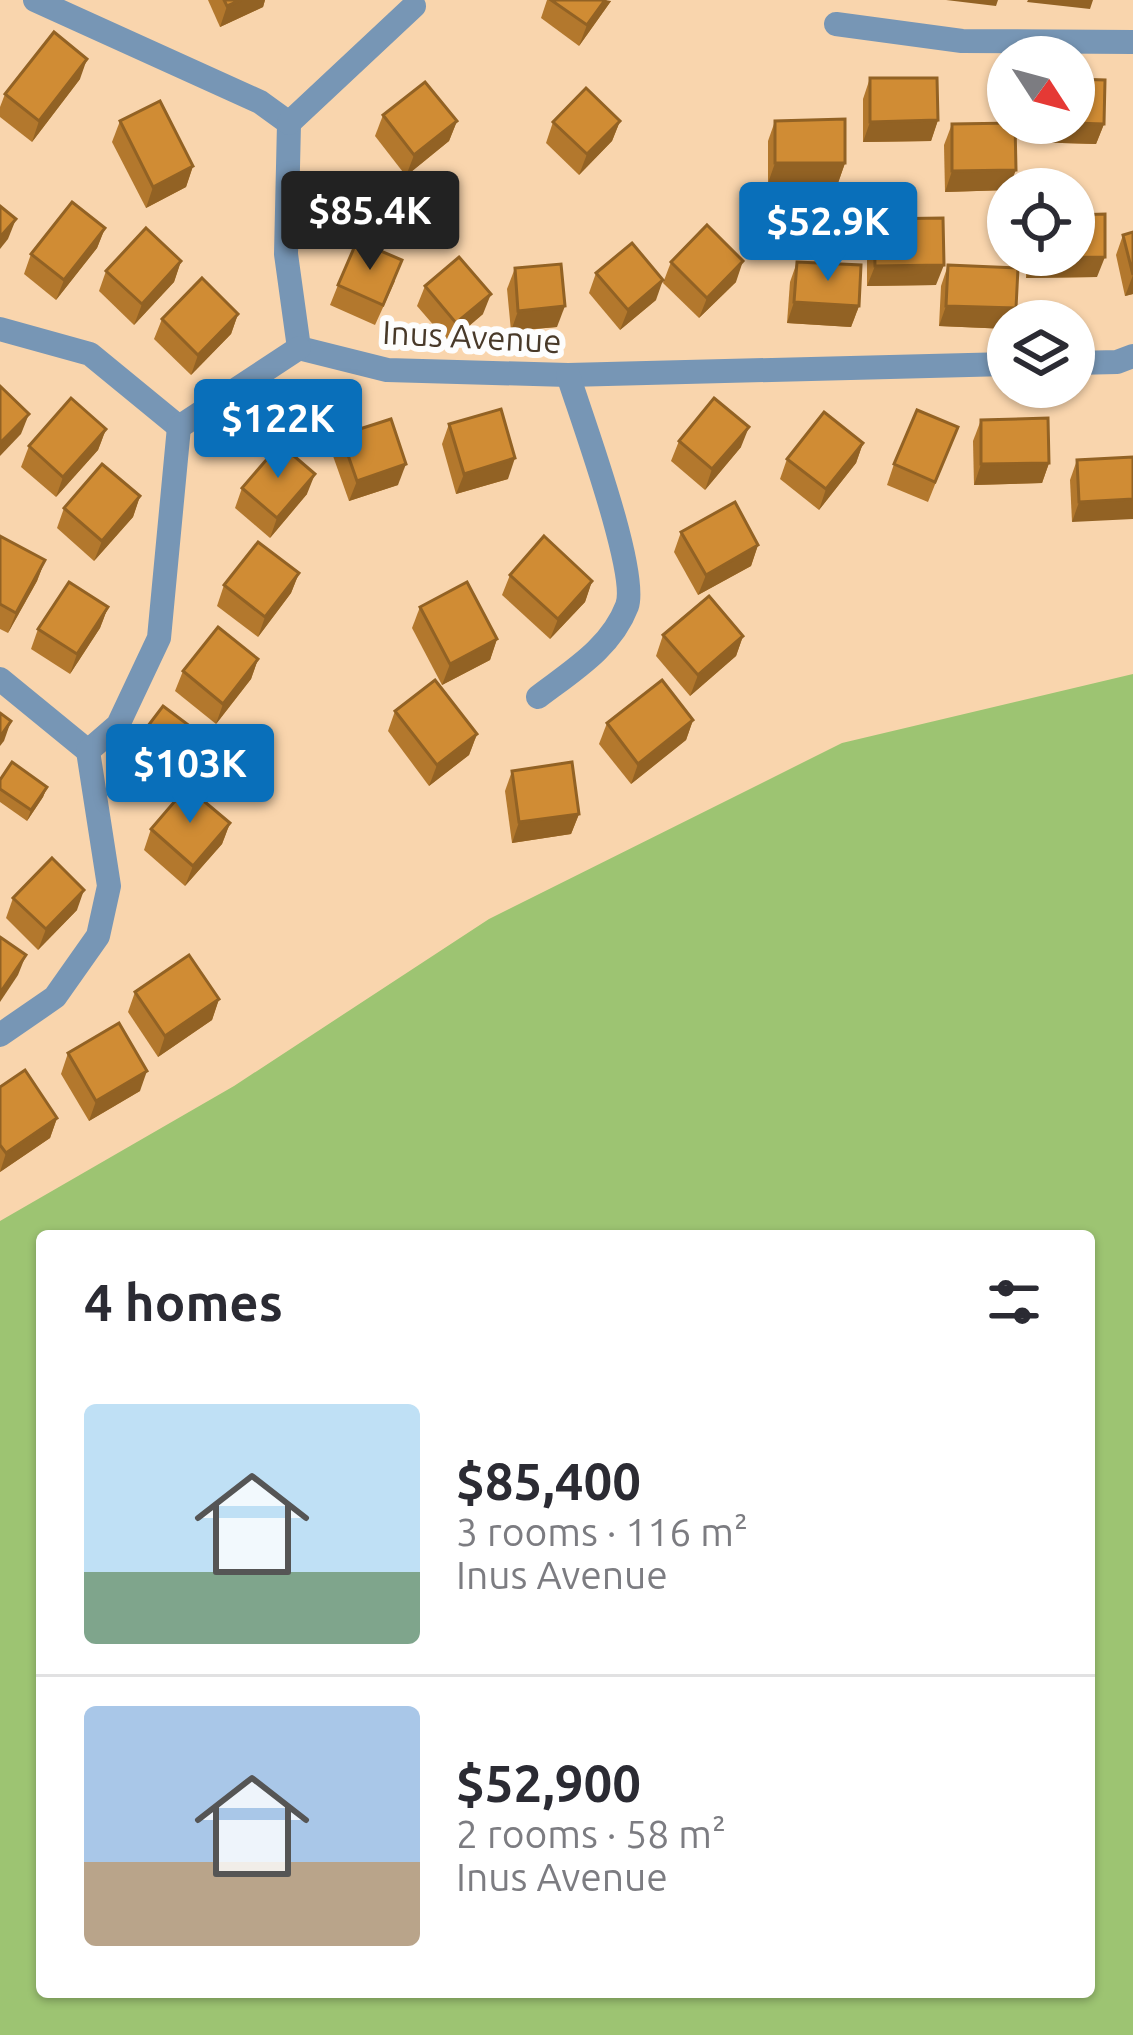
<!DOCTYPE html>
<meta charset="utf-8">
<style>
body{margin:0;font-family:Ubuntu,sans-serif;background:#f7f7f7;color:#2b2b33;height:100vh;display:flex;flex-direction:column;font-size:45px;white-space:nowrap}
*{box-sizing:border-box;margin:0}
p{font-size:39px;color:#7c7c81}
.icon{flex:none;width:66px;height:66px;fill:none;stroke:currentColor;stroke-width:2;stroke-linecap:round;stroke-linejoin:round}
.map{position:relative;flex:1;overflow:hidden}
.sheet{position:absolute;left:36px;top:1230px;width:1059px;height:768px;display:flex;flex-direction:column;background:#fff;border-radius:12px;box-shadow:0 3px 9px #0004}
.sheet>*{flex:none}
.needle{width:78px;rotate:126deg}
.fabs{position:absolute;left:987px;top:36px;display:grid;gap:24px}
.fabs a{display:grid;place-items:center;width:108px;height:108px;border-radius:50%;background:#fff;box-shadow:0 3px 9px #0004;font-size:60px}
.price{position:absolute;translate:-50% -102px;padding:0 27px;border-radius:12px;background:#096fba;color:#fff;font-size:39px;line-height:78px;filter:drop-shadow(0 3px 6px #0008)}
.price::after{content:'';position:absolute;left:50%;top:72px;width:36px;height:27px;margin-left:-18px;background:inherit;clip-path:polygon(0 0,100% 0,50% 100%)}
.price.active{background:#222;color:#fff}
ul{padding:0;list-style:none}
li{display:flex;align-items:center;gap:36px;height:300px;padding:0 48px}
li+li{border-top:3px solid #e1e1e2}
li span{display:grid;place-items:center;flex:none;width:336px;height:240px;border-radius:12px;color:#555}
li>.icon{margin-inline-start:auto}
span .icon{width:144px;height:144px;fill:#fffc;stroke-width:1}
li b{font-size:51px}
h2{display:flex;justify-content:space-between;align-items:center;height:144px;padding:0 48px;font-size:51px}
.map>svg:first-child{display:block}
.green{fill:#9dc472;fill-rule:evenodd}
.lines{fill:none;stroke-linecap:round;stroke-linejoin:round}
.street{stroke:#7796b5;stroke-width:24}
.wall{fill:#b3782d}
.shaded-wall{fill:#926224}
.building{fill:#d08c34;stroke:#926224;stroke-width:3}
.labels{text-anchor:middle;dominant-baseline:central;stroke-width:12;stroke-linejoin:round;paint-order:stroke}
.street-label{font-size:33px;fill:#483929;stroke:#fdfdfd}
</style>
<div class="map">
<svg width="1133" height="2035" viewBox="0 0 1133 2035">
<rect width="100%" height="100%" fill="#f9d5ad"/>
<path class="green" d="M1133,674V2035H0V1221L234,1086L489,919L842,743ZM42,1236H1089V1992H42Z"/>
<g class="lines">
<g class="street">
<path d="M35,0L260,102L289,123L286,254L299,348L387,370L568,375L1008,364"/>
<path d="M836,24L962,41L1133,42"/>
<path d="M289,123L414,6"/>
<path d="M0,329L90,354L179,427L299,348"/>
<path d="M1074,363L1117,362L1133,356"/>
<path d="M0,679L88,751"/>
<path d="M538,697C572,671 611,648 627,606C639,573 581,416 568,375"/>
<path d="M0,1035L55,997L98,936L109,886L88,751L118,725L159,638L179,427"/>
</g>
</g>
<g class="wall">
<path d="M208,0H265L263,7L220,27Z"/>
<path d="M547,0L611,1L579,46L541,18Z"/>
<path d="M870,78L938,120L931,141L863,142V99Z"/>
<path d="M80,79L32,142L0,117V107L5,94Z"/>
<path d="M383,115L457,121L449,141L406,176L375,136Z"/>
<path d="M120,121L193,166L186,187L146,208L112,142Z"/>
<path d="M620,121L612,141L579,175L546,143L553,122Z"/>
<path d="M775,121L845,163L838,183H768V141Z"/>
<path d="M1029,123H1074L1104,124L1096,144L1028,142Z"/>
<path d="M952,124L1008,189V190L945,192L944,145Z"/>
<path d="M874,219L936,285L867,286V239Z"/>
<path d="M105,228L97,248L56,300L24,274L31,254Z"/>
<path d="M1133,232V294L1125,296L1116,255L1123,235Z"/>
<path d="M1026,255H1074L1097,277L1026,278Z"/>
<path d="M181,261L174,282L134,325L99,291L106,271Z"/>
<path d="M671,262L736,282L699,318L663,283Z"/>
<path d="M797,262L859,306L851,327L787,323L790,282Z"/>
<path d="M948,265L1016,308L1011,321H1008V329L939,326L941,286Z"/>
<path d="M515,268L557,327L511,331L507,289Z"/>
<path d="M596,273L656,300L620,330L589,293Z"/>
<path d="M395,281L375,325L330,305L338,285Z"/>
<path d="M425,286L483,314L449,343L417,306Z"/>
<path d="M238,314L231,334L191,375L154,339L162,319Z"/>
<path d="M981,420L1049,463L1042,483L974,485L973,441Z"/>
<path d="M449,424L508,479L456,494L442,444Z"/>
<path d="M958,427L928,502L887,485L894,464Z"/>
<path d="M106,429L98,450L56,497L21,467L29,446Z"/>
<path d="M341,435L398,485L349,501L333,456Z"/>
<path d="M679,441L741,447L705,490L671,461Z"/>
<path d="M863,443L856,463L819,510L780,479L787,459Z"/>
<path d="M1133,457L1072,522L1070,480L1077,460Z"/>
<path d="M242,488L307,494L270,538L235,508Z"/>
<path d="M140,496L133,517L94,561L57,528L64,508Z"/>
<path d="M681,532L758,545L751,566L698,595L674,552Z"/>
<path d="M0,536L45,560L37,581L8,633L0,629Z"/>
<path d="M299,573L291,593L258,637L217,606L224,585Z"/>
<path d="M510,575L592,581L585,602L550,639L502,595Z"/>
<path d="M108,607L100,628L70,674L31,649L38,629Z"/>
<path d="M420,607L497,639L490,660L442,685L412,628Z"/>
<path d="M663,635L743,636L736,656L690,696L656,656Z"/>
<path d="M258,659L251,679L216,724L175,691L183,671Z"/>
<path d="M395,711L477,734L469,755L429,786L388,731Z"/>
<path d="M693,720L686,740L631,784L599,744L607,723Z"/>
<path d="M207,739L200,760L168,801L125,767L132,747Z"/>
<path d="M512,771L579,814L571,834L512,843L505,791Z"/>
<path d="M0,780L47,787L43,797L27,821L0,802Z"/>
<path d="M230,823L222,844L185,886L144,850L151,829Z"/>
<path d="M13,898L77,910L38,950L6,918Z"/>
<path d="M135,992L219,999L212,1020L158,1057L128,1012Z"/>
<path d="M68,1053L140,1091L89,1121L61,1074Z"/>
<path d="M0,1087L57,1118L50,1138L0,1172Z"/>
</g>
<g class="shaded-wall">
<path d="M241,0H265L263,7L220,27L227,6Z"/>
<path d="M605,0L611,1L579,46L587,25Z"/>
<path d="M946,0H998L996,6Z"/>
<path d="M1028,0H1093L1090,9L1027,2Z"/>
<path d="M87,59L80,79L32,142L39,121Z"/>
<path d="M938,120L931,141L863,142L870,122Z"/>
<path d="M457,121L449,141L406,176L414,155Z"/>
<path d="M620,121L612,141L579,175L587,154Z"/>
<path d="M1035,123L1104,124L1096,144L1028,142Z"/>
<path d="M775,163H845L838,183H768Z"/>
<path d="M193,166L186,187L146,208L153,187Z"/>
<path d="M1016,170L1008,190L945,192L952,171Z"/>
<path d="M16,219L8,239L0,249V237Z"/>
<path d="M105,228L97,248L56,300L64,280Z"/>
<path d="M1105,257L1097,277L1026,278L1034,258Z"/>
<path d="M181,261L174,282L134,325L142,304Z"/>
<path d="M743,261L736,282L699,318L707,298Z"/>
<path d="M944,265L936,285L867,286L875,266Z"/>
<path d="M1133,275V294L1125,296Z"/>
<path d="M663,280L656,300L620,330L628,310Z"/>
<path d="M491,294L483,314L449,343L456,323Z"/>
<path d="M794,302L859,306L851,327L787,323Z"/>
<path d="M565,306L557,327L511,331L518,311Z"/>
<path d="M946,306L1016,308L1011,321H1008V329L939,326Z"/>
<path d="M238,314L231,334L191,375L198,355Z"/>
<path d="M29,414L21,434L0,456V443Z"/>
<path d="M749,427L741,447L705,490L712,469Z"/>
<path d="M106,429L98,450L56,497L63,477Z"/>
<path d="M863,443L856,463L819,510L826,489Z"/>
<path d="M515,458L508,479L456,494L464,474Z"/>
<path d="M1049,463L1042,483L974,485L981,464Z"/>
<path d="M406,464L398,485L349,501L357,481Z"/>
<path d="M315,474L307,494L270,538L277,518Z"/>
<path d="M140,496L133,517L94,561L102,541Z"/>
<path d="M1133,499V519L1072,522L1079,502Z"/>
<path d="M758,545L751,566L698,595L706,575Z"/>
<path d="M45,560L37,581L8,633L16,613Z"/>
<path d="M299,573L291,593L258,637L265,617Z"/>
<path d="M592,581L585,602L550,639L558,619Z"/>
<path d="M108,607L100,628L70,674L77,654Z"/>
<path d="M743,636L736,656L690,696L698,675Z"/>
<path d="M497,639L490,660L442,685L450,664Z"/>
<path d="M258,659L251,679L216,724L223,704Z"/>
<path d="M693,720L686,740L631,784L638,764Z"/>
<path d="M11,721L4,741L0,746V737Z"/>
<path d="M477,734L469,755L429,786L437,765Z"/>
<path d="M207,739L200,760L168,801L176,780Z"/>
<path d="M47,787L43,797L27,821L31,810Z"/>
<path d="M579,814L571,834L512,843L519,822Z"/>
<path d="M230,823L222,844L185,886L193,866Z"/>
<path d="M84,890L77,910L38,950L46,929Z"/>
<path d="M26,955L18,975L0,1002V993Z"/>
<path d="M219,999L212,1020L158,1057L165,1036Z"/>
<path d="M147,1071L140,1091L89,1121L96,1101Z"/>
<path d="M57,1118L50,1138L0,1172L6,1153Z"/>
</g>
<g class="building">
<path d="M224,0H241L227,6Z"/>
<path d="M551,0H605L587,25Z"/>
<path d="M54,32L87,59L39,121L5,94Z"/>
<path d="M870,78H937L938,120L870,122Z"/>
<path d="M1074,79L1105,80L1104,124L1073,123Z"/>
<path d="M425,82L457,121L414,155L383,115Z"/>
<path d="M586,88L620,121L587,154L553,122Z"/>
<path d="M160,101L193,166L153,187L120,121Z"/>
<path d="M845,119V163H775V121Z"/>
<path d="M1015,123L1016,170L952,171V124Z"/>
<path d="M72,202L105,228L64,280L31,254Z"/>
<path d="M0,206L16,219L0,237Z"/>
<path d="M1105,214V257L1034,258V255H1074V215Z"/>
<path d="M943,218L944,265L875,266L874,219Z"/>
<path d="M707,225L743,261L707,298L671,262Z"/>
<path d="M146,228L181,261L142,304L106,271Z"/>
<path d="M1133,232V275L1123,235Z"/>
<path d="M357,241L402,260L383,305L338,285Z"/>
<path d="M632,243L663,280L628,310L596,273Z"/>
<path d="M459,257L491,294L456,323L425,286Z"/>
<path d="M797,262L861,265L859,306L794,302Z"/>
<path d="M561,264L565,306L518,311L515,268Z"/>
<path d="M948,265L1018,268L1016,308L946,306Z"/>
<path d="M202,278L238,314L198,355L162,319Z"/>
<path d="M0,386L29,414L0,443Z"/>
<path d="M71,398L106,429L63,477L29,446Z"/>
<path d="M714,398L749,427L712,469L679,441Z"/>
<path d="M501,409L515,458L464,474L449,424Z"/>
<path d="M917,410L958,427L935,482L894,464Z"/>
<path d="M824,412L863,443L826,489L787,459Z"/>
<path d="M1048,418L1049,463L981,464V420Z"/>
<path d="M391,419L406,464L357,481L341,435Z"/>
<path d="M280,444L315,474L277,518L242,488Z"/>
<path d="M1133,457V499L1079,502L1077,460Z"/>
<path d="M102,464L140,496L102,541L64,508Z"/>
<path d="M735,502L758,545L706,575L681,532Z"/>
<path d="M0,536L45,560L16,613L0,604Z"/>
<path d="M544,536L592,581L558,619L510,575Z"/>
<path d="M258,542L299,573L265,617L224,585Z"/>
<path d="M69,582L108,607L77,654L38,629Z"/>
<path d="M467,582L497,639L450,664L420,607Z"/>
<path d="M709,596L743,636L698,675L663,635Z"/>
<path d="M218,627L258,659L223,704L183,671Z"/>
<path d="M435,680L477,734L437,765L395,711Z"/>
<path d="M662,680L693,720L638,764L607,723Z"/>
<path d="M163,706L207,739L176,780L132,747Z"/>
<path d="M0,713L11,721L0,737Z"/>
<path d="M12,762L47,787L31,810L0,789V780Z"/>
<path d="M572,762L579,814L519,822L512,771Z"/>
<path d="M187,787L230,823L193,866L151,829Z"/>
<path d="M52,858L84,890L46,929L13,898Z"/>
<path d="M0,937L26,955L0,993Z"/>
<path d="M189,955L219,999L165,1036L135,992Z"/>
<path d="M119,1023L147,1071L96,1101L68,1053Z"/>
<path d="M25,1070L57,1118L6,1153L0,1145V1087Z"/>
</g>
<g class="labels">
<g class="street-label">
<text transform="translate(472 336) rotate(3)">Inus Avenue</text>
</g>
</g>
</svg>
<div class="fabs">
<a><svg class="needle" viewBox="-14 -14 28 28"><path d="M0-13l5 13h-10z" fill="#e53935"/><path d="M0 13l5-13h-10z" fill="#7c7c81"/></svg></a>
<a><svg class="icon" aria-label="locate" viewBox="0 0 24 24"><circle cx="12" cy="12" r="6"/><path d="M12 2v4M12 18v4M2 12h4M18 12h4"/></svg></a>
<a><svg class="icon" aria-label="layers" viewBox="0 0 24 24"><path d="M12 4l9 5-9 5-9-5zM3 14l9 5 9-5"/></svg></a>
</div>
<b class="price active" style="left:370px;top:273px">$85.4K</b>
<b class="price" style="left:828px;top:284px">$52.9K</b>
<b class="price" style="left:278px;top:481px">$122K</b>
<b class="price" style="left:190px;top:826px">$103K</b>
<section class="sheet">
<h2>4 homes<svg class="icon" aria-label="filters" viewBox="0 0 24 24"><path d="M4 7h16M4 17h16"/><circle cx="9" cy="7" r="2"/><circle cx="15" cy="17" r="2"/></svg></h2>
<ul>
<li><span style="background:linear-gradient(#bfe0f5 70%,#7fa58c 0)"><svg class="icon" aria-label="home" viewBox="0 0 24 24"><path d="M3 11l9-7 9 7M6 9v11h12V9"/></svg></span><div><b>$85,400</b><p>3 rooms · 116 m²</p><p>Inus Avenue</p></div></li>
<li><span style="background:linear-gradient(#a9c7e8 65%,#b9a48a 0)"><svg class="icon" aria-label="home" viewBox="0 0 24 24"><path d="M3 11l9-7 9 7M6 9v11h12V9"/></svg></span><div><b>$52,900</b><p>2 rooms · 58 m²</p><p>Inus Avenue</p></div></li>
</ul>
</section>
</div>
